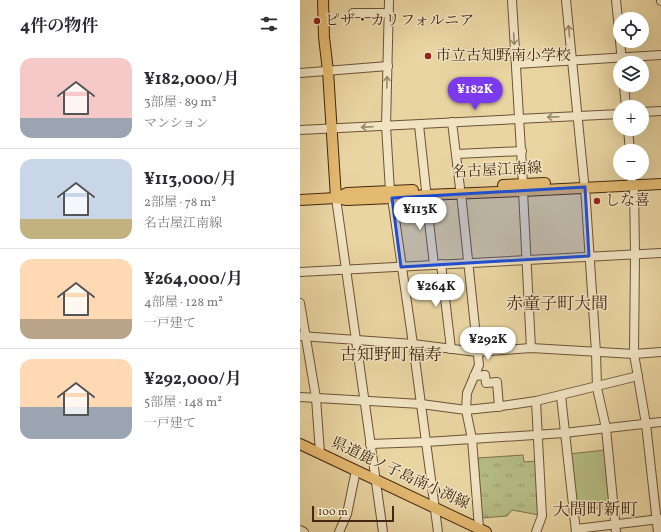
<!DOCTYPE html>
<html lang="ja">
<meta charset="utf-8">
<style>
body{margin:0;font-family:Vollkorn,"Noto Serif JP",serif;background:#f2f2f3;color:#2b2b33;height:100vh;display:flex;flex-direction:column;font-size:15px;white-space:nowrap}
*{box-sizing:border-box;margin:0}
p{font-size:13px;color:#7c7c81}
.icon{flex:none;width:22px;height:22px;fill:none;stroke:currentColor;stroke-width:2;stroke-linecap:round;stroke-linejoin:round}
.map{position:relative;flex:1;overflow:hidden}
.drawer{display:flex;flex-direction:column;background:#fff;width:300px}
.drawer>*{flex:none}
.buttons{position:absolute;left:313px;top:12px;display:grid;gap:8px}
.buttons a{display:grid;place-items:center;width:36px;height:36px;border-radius:50%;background:#fff;box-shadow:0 4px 16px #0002;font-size:20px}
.scale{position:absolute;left:12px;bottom:10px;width:82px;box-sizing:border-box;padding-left:4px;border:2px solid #442711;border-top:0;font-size:11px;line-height:14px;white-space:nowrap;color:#442711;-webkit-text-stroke:3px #f1e4c3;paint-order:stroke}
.price{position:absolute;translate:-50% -34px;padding:0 9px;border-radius:14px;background:#fff;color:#222;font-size:13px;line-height:26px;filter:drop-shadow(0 1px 2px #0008)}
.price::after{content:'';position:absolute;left:50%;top:24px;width:12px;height:9px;margin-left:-6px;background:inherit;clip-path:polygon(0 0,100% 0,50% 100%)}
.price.active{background:#7c3aed;color:#fff}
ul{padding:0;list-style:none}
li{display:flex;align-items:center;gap:12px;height:100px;padding:0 20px}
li+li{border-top:1px solid #e1e1e2}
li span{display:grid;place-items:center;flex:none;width:112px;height:80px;border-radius:12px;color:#555}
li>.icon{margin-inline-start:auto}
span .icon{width:48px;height:48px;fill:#fffc;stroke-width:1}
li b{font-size:17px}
h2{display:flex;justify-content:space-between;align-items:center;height:48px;padding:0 20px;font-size:17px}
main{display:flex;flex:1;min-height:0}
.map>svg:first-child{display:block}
.grass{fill:url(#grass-tufts);stroke:#7d724b}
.garden{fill:#b6bd85;stroke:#7d724b}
.water{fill:#9cb6b0;stroke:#797d70}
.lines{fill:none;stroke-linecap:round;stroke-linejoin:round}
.minor-casing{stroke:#6d5235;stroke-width:10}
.major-casing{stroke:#442711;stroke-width:12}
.minor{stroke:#f1e4c3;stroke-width:8}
.major{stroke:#e4ba71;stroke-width:10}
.oneway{stroke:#9a866a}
.marked{fill:#1d4ed8;fill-opacity:0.2;stroke:#1d4ed8;stroke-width:3;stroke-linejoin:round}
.poi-dot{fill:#8f2418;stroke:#f1e4c3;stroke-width:1.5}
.labels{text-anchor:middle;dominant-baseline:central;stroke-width:3;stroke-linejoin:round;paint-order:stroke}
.poi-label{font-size:15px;fill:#442711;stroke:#f1e4c3;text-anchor:start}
.street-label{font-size:15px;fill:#442711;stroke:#f1e4c3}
.quarter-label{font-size:17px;fill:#442711;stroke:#f1e4c3}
</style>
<main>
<section class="drawer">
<h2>4件の物件<svg class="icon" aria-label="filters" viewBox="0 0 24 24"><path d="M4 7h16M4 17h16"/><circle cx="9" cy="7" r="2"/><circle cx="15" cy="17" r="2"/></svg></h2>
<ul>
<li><span style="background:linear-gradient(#f6c9c9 75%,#9aa5b1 0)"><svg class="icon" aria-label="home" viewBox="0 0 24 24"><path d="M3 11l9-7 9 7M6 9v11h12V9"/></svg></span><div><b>¥182,000/月</b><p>3部屋 · 89 m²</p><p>マンション</p></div></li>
<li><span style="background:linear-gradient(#c9d6e8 75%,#c2b280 0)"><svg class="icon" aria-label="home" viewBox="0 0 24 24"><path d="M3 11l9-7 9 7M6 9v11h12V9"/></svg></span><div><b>¥113,000/月</b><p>2部屋 · 78 m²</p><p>名古屋江南線</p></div></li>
<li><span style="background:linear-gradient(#ffd9b3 75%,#b9a48a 0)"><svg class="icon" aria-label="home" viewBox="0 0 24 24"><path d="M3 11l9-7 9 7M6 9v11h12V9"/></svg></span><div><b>¥264,000/月</b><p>4部屋 · 128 m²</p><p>一戸建て</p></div></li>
<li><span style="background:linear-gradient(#ffd9b3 60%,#9aa5b1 0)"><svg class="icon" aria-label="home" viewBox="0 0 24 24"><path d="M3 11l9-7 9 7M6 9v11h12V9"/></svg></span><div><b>¥292,000/月</b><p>5部屋 · 148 m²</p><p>一戸建て</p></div></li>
</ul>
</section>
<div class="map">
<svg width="361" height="532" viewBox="0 0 361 532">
<defs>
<pattern id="grass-tufts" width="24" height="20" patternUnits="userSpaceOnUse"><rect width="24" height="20" fill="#b6bd85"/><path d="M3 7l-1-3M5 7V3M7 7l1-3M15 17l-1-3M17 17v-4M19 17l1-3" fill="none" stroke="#969a6b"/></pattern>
</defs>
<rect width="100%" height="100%" fill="#e9d5a2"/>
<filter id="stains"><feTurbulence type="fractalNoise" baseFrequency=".005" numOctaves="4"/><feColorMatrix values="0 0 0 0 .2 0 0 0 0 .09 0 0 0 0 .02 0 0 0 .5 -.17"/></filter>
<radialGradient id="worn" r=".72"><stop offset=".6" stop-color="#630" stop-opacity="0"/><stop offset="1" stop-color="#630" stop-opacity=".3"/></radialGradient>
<path class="grass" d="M223,455L224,462L238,461L239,515L212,510L207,516L181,518L178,458Z"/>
<path class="garden" d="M305,450L311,507L276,511L269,454Z"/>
<path class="water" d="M179,87V99L159,100V88Z"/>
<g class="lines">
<defs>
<g id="minor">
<path d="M89,0L86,126L90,191"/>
<path d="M212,0L223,184"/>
<path d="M266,0L284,181"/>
<path d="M316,0L320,40"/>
<path d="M361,0V1"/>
<path d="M53,13H89"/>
<path d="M320,41L322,62"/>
<path d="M216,64L361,55"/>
<path d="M0,73L88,66"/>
<path d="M324,85L326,107"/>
<path d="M342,112L361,111"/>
<path d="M152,122L160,188"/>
<path d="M119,125L126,190"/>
<path d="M328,129L330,151"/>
<path d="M0,130L320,114"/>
<path d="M156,154L222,151"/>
<path d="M332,173V179"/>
<path d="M334,185L335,254L334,354L346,424L358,532"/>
<path d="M285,187L296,352L297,388L306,428L316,532"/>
<path d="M223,191L231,348"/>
<path d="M161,193L179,365L167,393L166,410L172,439L179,528"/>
<path d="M126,195L134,265"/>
<path d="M36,198L83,532"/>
<path d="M92,198L113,344L138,532"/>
<path d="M141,264L151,349"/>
<path d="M0,272L361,253"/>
<path d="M0,303L16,398L20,453"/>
<path d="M0,336L113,344L177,352L231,348L334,354L361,352"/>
<path d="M174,376L185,375L186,383L197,382L199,407"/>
<path d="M261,396L276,532"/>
<path d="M0,397L121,404L166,410L195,407L236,401L338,376"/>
<path d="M70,444L126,442L264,433L361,422"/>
<path d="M276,529L360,519"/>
<path d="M0,530L4,532"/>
<path d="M39,532L47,514L56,470"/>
<path d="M236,532L242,516L236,401"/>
</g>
<g id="major">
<path d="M23,0L24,37L28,71L36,198"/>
<path d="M203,185L245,183"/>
<path d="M36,198L47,193L113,190"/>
<path d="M0,200L36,198L47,200L92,198L126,195L223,191L361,184"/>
<path d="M0,444L186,532"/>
</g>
</defs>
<use href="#minor" class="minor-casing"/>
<use href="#major" class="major-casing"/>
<use href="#minor" class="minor"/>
<use href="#major" class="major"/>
</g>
<defs><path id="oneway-shaft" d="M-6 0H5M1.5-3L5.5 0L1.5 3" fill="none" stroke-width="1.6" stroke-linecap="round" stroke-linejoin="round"/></defs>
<g class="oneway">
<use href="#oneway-shaft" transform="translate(269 31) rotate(-95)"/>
<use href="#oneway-shaft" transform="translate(214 39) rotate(87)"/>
<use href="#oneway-shaft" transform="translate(87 82) rotate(-88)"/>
<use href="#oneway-shaft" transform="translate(253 117) rotate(178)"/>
<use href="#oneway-shaft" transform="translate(67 127) rotate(178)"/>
</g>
<path class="marked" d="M285,187L289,256L101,267L92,198Z"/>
<g class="poi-dot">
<circle cx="17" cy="21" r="4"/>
<circle cx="128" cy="56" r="4"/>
<circle cx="297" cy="201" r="4"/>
</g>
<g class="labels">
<g class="poi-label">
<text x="25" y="21">ピザ・カリフォルニア</text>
<text x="136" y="56">市立古知野南小学校</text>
<text x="305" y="201">しな喜</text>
</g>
<g class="street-label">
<text transform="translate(197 171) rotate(-3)">名古屋江南線</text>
<text transform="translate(100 474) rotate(25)">県道鹿ノ子島南小渕線</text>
</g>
<g class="quarter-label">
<text x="257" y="304">赤童子町大間</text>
<text x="91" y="355">古知野町福寿</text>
<text x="295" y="510">大間町新町</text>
</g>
</g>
<rect width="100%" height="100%" filter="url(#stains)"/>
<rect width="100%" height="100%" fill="url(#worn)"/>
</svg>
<div class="buttons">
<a><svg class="icon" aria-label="locate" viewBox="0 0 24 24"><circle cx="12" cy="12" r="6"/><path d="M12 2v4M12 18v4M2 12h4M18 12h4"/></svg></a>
<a><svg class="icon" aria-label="layers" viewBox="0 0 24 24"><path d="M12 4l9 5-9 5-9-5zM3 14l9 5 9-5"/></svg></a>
<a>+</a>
<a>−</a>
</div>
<div class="scale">100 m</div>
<b class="price active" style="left:175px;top:111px">¥182K</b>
<b class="price" style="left:120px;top:231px">¥113K</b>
<b class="price" style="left:136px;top:308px">¥264K</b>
<b class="price" style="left:188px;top:361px">¥292K</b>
</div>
</main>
